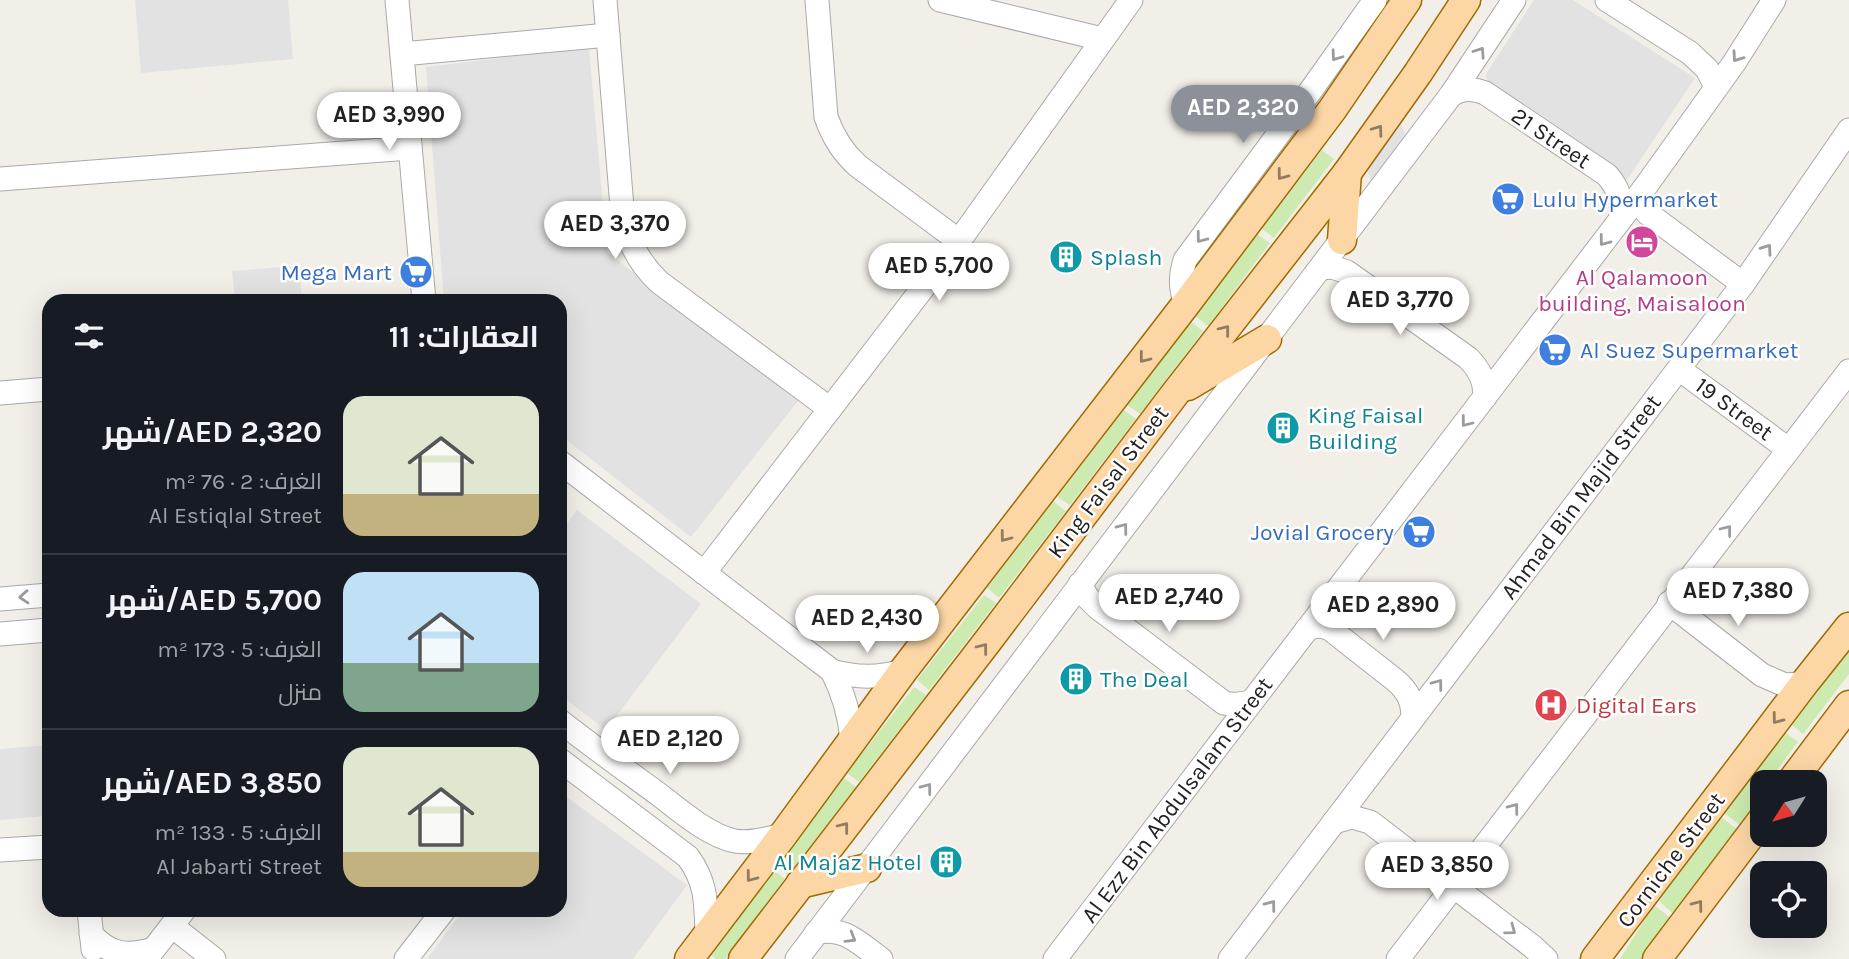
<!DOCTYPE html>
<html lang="ar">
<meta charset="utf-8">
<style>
body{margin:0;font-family:Karla,Cairo,sans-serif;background:#242831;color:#f1f3f6;direction:rtl;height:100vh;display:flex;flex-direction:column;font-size:26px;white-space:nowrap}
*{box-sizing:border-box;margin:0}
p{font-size:23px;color:#9ea1a6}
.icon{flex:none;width:38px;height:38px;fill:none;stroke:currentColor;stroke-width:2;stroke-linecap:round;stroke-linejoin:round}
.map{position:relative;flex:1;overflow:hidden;direction:ltr}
.sheet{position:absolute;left:42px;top:294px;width:525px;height:623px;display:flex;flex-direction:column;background:#171b24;border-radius:21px;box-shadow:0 7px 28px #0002;direction:rtl}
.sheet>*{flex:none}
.needle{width:46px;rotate:233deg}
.fabs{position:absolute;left:1750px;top:770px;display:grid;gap:14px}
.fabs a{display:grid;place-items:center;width:77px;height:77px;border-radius:14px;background:#171b24;box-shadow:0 7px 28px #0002;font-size:35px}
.price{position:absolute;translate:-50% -60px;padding:0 16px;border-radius:24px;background:#fff;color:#222;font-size:23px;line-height:46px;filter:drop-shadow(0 2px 4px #0008)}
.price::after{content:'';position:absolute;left:50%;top:42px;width:21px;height:16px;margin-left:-10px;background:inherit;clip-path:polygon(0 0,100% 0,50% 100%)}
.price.current{background:#8c9099;color:#fff}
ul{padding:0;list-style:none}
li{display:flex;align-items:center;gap:21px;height:175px;padding:0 28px}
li+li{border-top:2px solid #363941}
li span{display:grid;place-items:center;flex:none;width:196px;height:140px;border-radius:21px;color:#555}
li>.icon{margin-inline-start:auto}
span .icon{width:84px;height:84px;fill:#fffc;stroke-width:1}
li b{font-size:30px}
h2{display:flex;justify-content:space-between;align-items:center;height:84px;padding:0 28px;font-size:30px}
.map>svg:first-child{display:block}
.grass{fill:#cdebb0}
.parking{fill:#e2e2e2}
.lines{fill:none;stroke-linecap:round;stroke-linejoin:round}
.minor-casing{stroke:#a9a9a9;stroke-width:25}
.major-casing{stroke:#a06b00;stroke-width:31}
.minor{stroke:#fff;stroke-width:23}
.major{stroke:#fcd6a4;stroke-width:28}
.oneway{stroke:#9c9c9c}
.oneway2{stroke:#8f7c63}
.labels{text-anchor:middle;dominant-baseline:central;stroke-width:5;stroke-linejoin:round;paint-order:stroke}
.street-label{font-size:23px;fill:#222;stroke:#fff}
.shop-label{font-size:23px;fill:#366cbe;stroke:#fff;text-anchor:start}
.culture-label{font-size:23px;fill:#0d838f;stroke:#fff;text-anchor:start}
.hotel-label{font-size:23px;fill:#b23c85;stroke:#fff}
.health-label{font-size:23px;fill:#be3a42;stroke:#fff;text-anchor:start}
</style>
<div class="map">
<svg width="1849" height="959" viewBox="0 0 1849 959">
<rect width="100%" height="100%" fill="#f2efe9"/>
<g class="grass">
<path d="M1322,150L1334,159L1274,238L1261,228Z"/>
<path d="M1257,234L1270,243L1208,326L1194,315Z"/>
<path d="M1190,321L1203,331L1140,414L1127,405Z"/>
<path d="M1124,410L1136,419L1070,505L1057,497Z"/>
<path d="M1053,501L1066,511L999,598L987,588Z"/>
<path d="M984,595L996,603L929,690L917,680Z"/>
<path d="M1849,648V674L1803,734L1791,724Z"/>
<path d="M914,687L926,695L859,782L847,773Z"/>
<path d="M1785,732L1798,742L1768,782H1762V791L1741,826L1723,812Z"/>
<path d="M844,778L856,787L788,875L776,866Z"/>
<path d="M1721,817L1739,831L1675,915L1659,901L1694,849Z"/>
<path d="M773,870L785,879L725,959H716L709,954Z"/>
<path d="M1654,905L1672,919L1641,959H1620Z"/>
</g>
<g class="parking">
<path d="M135,0H288L293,59L141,73Z"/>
<path d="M1534,0H1573L1695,78L1627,180L1487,82L1486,74Z"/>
<path d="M589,47L607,252L798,401L691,537L560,435V301H444L426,67Z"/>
<path d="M1401,124L1409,143L1375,189L1367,170Z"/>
<path d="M299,266L302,301H235L232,271Z"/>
<path d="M577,510L701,604L606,730L560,695V533Z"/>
<path d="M49,745V814L46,816L0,820V749Z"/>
<path d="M560,792L687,885L633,959H427L463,910H560Z"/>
</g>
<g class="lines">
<defs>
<g id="minor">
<path d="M397,0L424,301"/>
<path d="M605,0L622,207C626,237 636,260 659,282L830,409"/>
<path d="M817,0L826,117C833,137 842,152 858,166L959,241"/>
<path d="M940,0L1102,39"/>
<path d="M1607,0L1690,53L1707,69L1716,87"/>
<path d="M402,54L608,35"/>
<path d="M1451,95C1463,88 1472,88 1485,93L1607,175C1619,189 1622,200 1621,218"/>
<path d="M0,179L410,148"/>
<path d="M1643,190L1642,197L1647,213L1743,284"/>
<path d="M1321,268L1332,267L1347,272L1468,358C1480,370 1485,381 1485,397"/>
<path d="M1186,304C1180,288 1180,277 1185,260L1309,93L1375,0"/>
<path d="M1679,369L1788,449"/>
<path d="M0,393L49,389"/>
<path d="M560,462L832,671C857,678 878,678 903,671"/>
<path d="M704,573L959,241L1131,0"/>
<path d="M1080,584L1087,597L1097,607L1224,703C1234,705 1242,705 1252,701"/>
<path d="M0,599L49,595"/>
<path d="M1669,603L1762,675L1785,685L1799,684L1806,681"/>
<path d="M1307,629C1316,626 1321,625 1330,629L1395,680C1408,691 1413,701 1413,718"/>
<path d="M0,634L49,630"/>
<path d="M832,671C844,694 850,715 852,741"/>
<path d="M560,721C593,747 627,771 661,796C681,812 710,836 735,841C751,844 768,838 783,835"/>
<path d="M560,760L688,857C707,883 706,904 707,934"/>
<path d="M1334,822L1352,817L1370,822L1533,947L1546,959"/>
<path d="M0,850L49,847"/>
<path d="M89,910L93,949"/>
<path d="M172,926L214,959"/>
<path d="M816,933C843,925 860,944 881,959"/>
<path d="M91,934C109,955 128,957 153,949"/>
<path d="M146,959L184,910"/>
<path d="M406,959L444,910"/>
<path d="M797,959L1451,95L1514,0"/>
<path d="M1055,959L1643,190L1734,63L1774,0"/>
<path d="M1230,959L1743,284L1849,130"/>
<path d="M1398,959L1849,371"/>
</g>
<g id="major">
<path d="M1342,240L1347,173"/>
<path d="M1188,386L1267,339"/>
<path d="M1791,782L1849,705"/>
<path d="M800,884L867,868"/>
<path d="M689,959L783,835L903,671L1186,304L1332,110L1407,0"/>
<path d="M743,959L987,642L1174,395L1347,173L1418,73L1466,0"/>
<path d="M1595,959L1806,681L1849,627"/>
<path d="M1657,959L1762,820"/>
</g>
</defs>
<use href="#minor" class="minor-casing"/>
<use href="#major" class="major-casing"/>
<use href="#minor" class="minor"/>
<use href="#major" class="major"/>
</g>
<defs><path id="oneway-chevron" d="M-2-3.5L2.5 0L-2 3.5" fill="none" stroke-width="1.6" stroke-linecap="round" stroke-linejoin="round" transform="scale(1.75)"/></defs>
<g class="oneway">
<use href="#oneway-chevron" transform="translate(1480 52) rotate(-56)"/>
<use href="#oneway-chevron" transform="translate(1336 56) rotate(126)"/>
<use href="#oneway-chevron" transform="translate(1737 57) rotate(125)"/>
<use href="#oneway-chevron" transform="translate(1201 238) rotate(127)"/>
<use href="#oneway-chevron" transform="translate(1604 241) rotate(127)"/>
<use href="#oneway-chevron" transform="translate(1767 249) rotate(-55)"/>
<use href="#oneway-chevron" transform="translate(1466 422) rotate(128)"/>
<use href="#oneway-chevron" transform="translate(1123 528) rotate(-53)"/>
<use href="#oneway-chevron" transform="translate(1727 530) rotate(-52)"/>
<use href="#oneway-chevron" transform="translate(24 597) rotate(176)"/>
<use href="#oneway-chevron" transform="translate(1438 684) rotate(-53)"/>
<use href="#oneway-chevron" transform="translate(927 788) rotate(-53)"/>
<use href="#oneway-chevron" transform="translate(1514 808) rotate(-53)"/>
<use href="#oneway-chevron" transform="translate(1271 905) rotate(-53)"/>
<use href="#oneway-chevron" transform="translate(1511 930) rotate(37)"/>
<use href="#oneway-chevron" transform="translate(851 938) rotate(31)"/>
</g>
<g class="oneway2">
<use href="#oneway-chevron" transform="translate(1378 130) rotate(-54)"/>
<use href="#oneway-chevron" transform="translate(1282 175) rotate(127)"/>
<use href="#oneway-chevron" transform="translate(1225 330) rotate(-52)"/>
<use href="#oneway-chevron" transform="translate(1144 358) rotate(128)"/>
<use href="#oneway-chevron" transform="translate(1005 537) rotate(127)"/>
<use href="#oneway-chevron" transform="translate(983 648) rotate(-52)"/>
<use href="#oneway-chevron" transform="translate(1777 719) rotate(127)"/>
<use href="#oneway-chevron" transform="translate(844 827) rotate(-52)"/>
<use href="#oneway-chevron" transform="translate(751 877) rotate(127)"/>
<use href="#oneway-chevron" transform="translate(1698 905) rotate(-53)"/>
</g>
<defs>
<symbol id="supermarket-disc" viewBox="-11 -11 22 22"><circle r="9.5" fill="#3f7fe0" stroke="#fff"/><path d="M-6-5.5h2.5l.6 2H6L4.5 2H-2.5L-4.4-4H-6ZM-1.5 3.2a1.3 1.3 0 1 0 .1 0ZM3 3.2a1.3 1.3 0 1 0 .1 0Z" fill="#fff"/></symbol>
<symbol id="hotel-disc" viewBox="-11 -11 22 22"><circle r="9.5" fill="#d1479c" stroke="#fff"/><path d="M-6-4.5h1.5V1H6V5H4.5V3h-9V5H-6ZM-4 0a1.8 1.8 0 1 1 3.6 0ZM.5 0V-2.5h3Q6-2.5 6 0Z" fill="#fff"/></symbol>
<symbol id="building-disc" viewBox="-11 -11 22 22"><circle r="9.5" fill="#0f9aa8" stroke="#fff"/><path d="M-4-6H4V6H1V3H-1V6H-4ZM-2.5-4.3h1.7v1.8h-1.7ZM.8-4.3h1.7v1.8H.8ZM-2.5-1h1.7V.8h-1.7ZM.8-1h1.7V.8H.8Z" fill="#fff"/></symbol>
<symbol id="hospital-disc" viewBox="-11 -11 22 22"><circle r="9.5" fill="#e0444e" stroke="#fff"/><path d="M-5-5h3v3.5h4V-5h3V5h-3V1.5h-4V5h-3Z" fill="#fff"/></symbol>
</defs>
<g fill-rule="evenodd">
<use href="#supermarket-disc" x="1489" y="180" width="38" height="38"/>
<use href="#hotel-disc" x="1623" y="223" width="38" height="38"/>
<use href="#building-disc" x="1047" y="238" width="38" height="38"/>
<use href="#supermarket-disc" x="397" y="253" width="38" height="38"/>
<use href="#supermarket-disc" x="1536" y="331" width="38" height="38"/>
<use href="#building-disc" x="1264" y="409" width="38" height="38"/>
<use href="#supermarket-disc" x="1400" y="513" width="38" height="38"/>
<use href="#building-disc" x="1057" y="660" width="38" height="38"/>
<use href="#hospital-disc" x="1532" y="686" width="38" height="38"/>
<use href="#building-disc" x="927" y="843" width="38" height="38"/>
</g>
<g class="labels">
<g class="street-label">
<text transform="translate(1551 138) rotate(34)">21 Street</text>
<text transform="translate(1734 409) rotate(36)">19 Street</text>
<text transform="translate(1108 482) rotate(-53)">King Faisal Street</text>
<text transform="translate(1581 497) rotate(-53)">Ahmad Bin Majid Street</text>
<text transform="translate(1177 800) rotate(-53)">Al Ezz Bin Abdulsalam Street</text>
<text transform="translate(1671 860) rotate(-53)">Corniche Street</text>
</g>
<g class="shop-label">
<text x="1532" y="199">Lulu Hypermarket</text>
<text x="392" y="272" text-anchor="end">Mega Mart</text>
<text x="1580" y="350">Al Suez Supermarket</text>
<text x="1394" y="532" text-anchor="end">Jovial Grocery</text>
</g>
<g class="culture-label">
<text x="1090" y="257">Splash</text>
<text x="1308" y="415">King Faisal<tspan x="1308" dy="26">Building</tspan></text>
<text x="1100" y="679">The Deal</text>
<text x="922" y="862" text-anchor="end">Al Majaz Hotel</text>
</g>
<g class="hotel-label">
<text x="1642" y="277">Al Qalamoon<tspan x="1642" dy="26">building, Maisaloon</tspan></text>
</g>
<g class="health-label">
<text x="1576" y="705">Digital Ears</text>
</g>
</g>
</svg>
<div class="fabs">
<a><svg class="needle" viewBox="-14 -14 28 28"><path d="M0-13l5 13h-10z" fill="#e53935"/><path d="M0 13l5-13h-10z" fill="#9ea1a6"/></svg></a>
<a><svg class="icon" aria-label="locate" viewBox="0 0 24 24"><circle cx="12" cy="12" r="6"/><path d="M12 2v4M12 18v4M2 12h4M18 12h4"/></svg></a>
</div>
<b class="price current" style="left:1243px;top:145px">AED 2,320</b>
<b class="price" style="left:389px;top:152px">AED 3,990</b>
<b class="price" style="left:615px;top:261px">AED 3,370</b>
<b class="price" style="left:939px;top:303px">AED 5,700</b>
<b class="price" style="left:1400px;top:337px">AED 3,770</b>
<b class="price" style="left:1738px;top:628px">AED 7,380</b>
<b class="price" style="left:1169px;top:634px">AED 2,740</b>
<b class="price" style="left:1383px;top:642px">AED 2,890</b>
<b class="price" style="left:867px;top:655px">AED 2,430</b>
<b class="price" style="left:670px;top:776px">AED 2,120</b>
<b class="price" style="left:1437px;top:902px">AED 3,850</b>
<section class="sheet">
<h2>العقارات: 11<svg class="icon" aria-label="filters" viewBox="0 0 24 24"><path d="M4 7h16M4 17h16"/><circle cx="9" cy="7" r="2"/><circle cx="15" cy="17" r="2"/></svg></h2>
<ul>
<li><span style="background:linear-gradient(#dfe7d0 70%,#c2b280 0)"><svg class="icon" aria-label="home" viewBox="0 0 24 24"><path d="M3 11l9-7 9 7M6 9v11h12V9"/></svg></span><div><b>AED 2,320/شهر</b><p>الغرف: 2 · 76 m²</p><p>Al Estiqlal Street</p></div></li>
<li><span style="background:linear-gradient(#bfe0f5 65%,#7fa58c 0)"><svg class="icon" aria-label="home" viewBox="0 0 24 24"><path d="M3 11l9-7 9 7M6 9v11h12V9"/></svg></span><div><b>AED 5,700/شهر</b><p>الغرف: 5 · 173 m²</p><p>منزل</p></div></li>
<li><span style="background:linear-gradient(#dfe7d0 75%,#c2b280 0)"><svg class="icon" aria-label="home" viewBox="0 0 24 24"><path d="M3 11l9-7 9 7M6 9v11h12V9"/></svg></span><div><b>AED 3,850/شهر</b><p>الغرف: 5 · 133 m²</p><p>Al Jabarti Street</p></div></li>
</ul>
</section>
</div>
